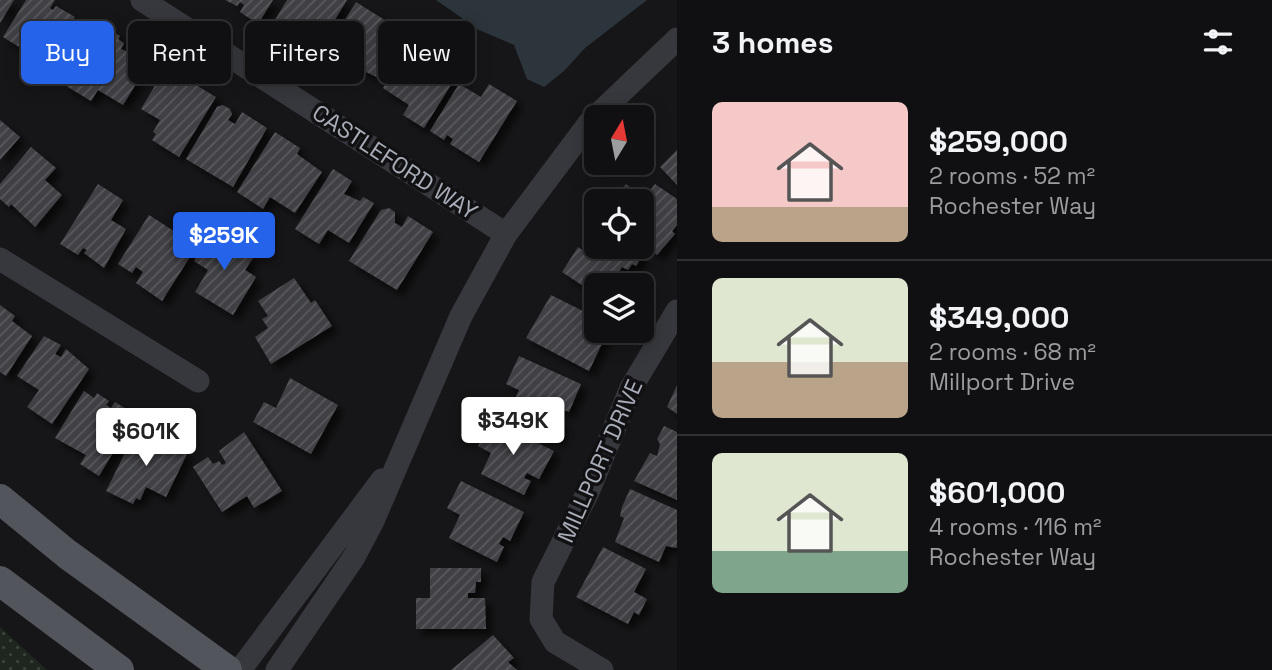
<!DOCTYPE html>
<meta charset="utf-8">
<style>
body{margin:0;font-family:"Space Grotesk",sans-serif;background:#1e1e20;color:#f1f3f6;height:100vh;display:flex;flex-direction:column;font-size:26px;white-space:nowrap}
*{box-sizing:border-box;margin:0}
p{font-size:23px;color:#9c9d9f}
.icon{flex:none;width:38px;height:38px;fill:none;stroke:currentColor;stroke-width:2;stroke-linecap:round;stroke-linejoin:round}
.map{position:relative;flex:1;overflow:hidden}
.details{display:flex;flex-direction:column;background:#101012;width:595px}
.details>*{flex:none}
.banner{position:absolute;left:21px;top:21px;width:550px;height:63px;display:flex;gap:14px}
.needle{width:46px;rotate:10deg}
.fabs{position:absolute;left:584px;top:105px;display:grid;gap:14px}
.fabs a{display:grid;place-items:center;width:70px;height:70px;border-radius:10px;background:#101012;box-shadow:0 4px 18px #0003,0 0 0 2px #303032;font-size:35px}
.price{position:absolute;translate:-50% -60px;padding:0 16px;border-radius:7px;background:#fff;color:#222;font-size:23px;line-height:46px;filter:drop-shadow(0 2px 4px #0008)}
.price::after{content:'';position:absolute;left:50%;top:42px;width:21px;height:16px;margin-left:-10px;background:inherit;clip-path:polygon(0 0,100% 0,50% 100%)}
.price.selected{background:#2563eb;color:#fff}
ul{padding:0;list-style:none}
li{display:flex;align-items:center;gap:21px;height:175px;padding:0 35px}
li+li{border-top:2px solid #303032}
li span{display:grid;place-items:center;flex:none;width:196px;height:140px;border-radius:10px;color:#555}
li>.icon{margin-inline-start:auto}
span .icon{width:84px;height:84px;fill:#fffc;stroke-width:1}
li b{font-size:30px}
h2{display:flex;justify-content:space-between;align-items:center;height:84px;padding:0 35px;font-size:30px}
.pill{padding:0 24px;border-radius:10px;background:#101012;box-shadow:0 4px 18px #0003,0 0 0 2px #303032;font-size:24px;line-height:63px}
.pill.selected{background:#2563eb;color:#fff}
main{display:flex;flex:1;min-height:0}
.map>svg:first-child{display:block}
.grass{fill:url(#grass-dots)}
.water{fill:#2c353c}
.building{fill:url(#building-hatch);filter:url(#shadow)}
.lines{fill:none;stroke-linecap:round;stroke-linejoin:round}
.minor{stroke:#37383d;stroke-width:23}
.major{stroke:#53555c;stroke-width:30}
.labels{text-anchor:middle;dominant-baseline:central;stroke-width:7;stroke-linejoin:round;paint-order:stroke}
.street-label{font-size:23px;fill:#a8adb8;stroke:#111113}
</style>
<main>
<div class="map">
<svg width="677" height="670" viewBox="0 0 677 670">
<defs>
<pattern id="grass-dots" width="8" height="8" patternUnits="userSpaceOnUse" patternTransform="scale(1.75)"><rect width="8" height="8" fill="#1e261f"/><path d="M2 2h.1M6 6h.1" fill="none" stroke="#3c433d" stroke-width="1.8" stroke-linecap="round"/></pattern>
<pattern id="building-hatch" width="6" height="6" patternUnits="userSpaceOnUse" patternTransform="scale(1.75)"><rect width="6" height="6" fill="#404145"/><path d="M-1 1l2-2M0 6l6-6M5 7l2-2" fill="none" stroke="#595a5e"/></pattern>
<filter id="shadow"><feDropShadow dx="6" dy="6" stdDeviation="3.5" flood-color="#0009"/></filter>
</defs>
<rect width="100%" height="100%" fill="#161618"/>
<path class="grass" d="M0,627L47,670H0Z"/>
<path class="water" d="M436,0H647L585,48L564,71L544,87L527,79L514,45L479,30Z"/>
<g class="building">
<path d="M0,0H14L0,23Z"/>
<path d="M26,0H55L50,8L53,10L56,6L75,17L72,21L81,27L55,69L3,37Z"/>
<path d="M225,0H273L258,24L240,12L244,5L240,2L237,6Z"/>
<path d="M287,0H347L312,57L269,30Z"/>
<path d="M356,2L407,34L379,78L353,66L346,77L319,62Z"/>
<path d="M100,24L120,36L118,39L124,43L121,49L133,54L139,52L151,60L123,105L98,90L91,101L63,84Z"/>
<path d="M411,42L459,72L424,128L403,115L409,105L383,88Z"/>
<path d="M166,67L216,97L179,157L152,140L156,134L153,132L160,120L141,109Z"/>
<path d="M459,84L481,97L489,84L517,101L479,162L450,144L453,139L447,135L444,140L430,131Z"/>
<path d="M223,105L230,109L232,114L228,120L235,124L242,112L267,128L233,187L186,159L217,107Z"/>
<path d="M0,120L20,137L0,160Z"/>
<path d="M275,132L300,148L297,154L322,172L295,213L270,197L263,209L237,192Z"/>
<path d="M31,147L56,168L45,180L62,195L35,227L11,204L9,207L0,199V184Z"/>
<path d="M677,150V185L660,167Z"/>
<path d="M333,169L352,181L344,194L360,201L363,197L374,203L349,243L328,230L319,244L295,229Z"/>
<path d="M98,184L123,200L111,220L126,229L104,268L84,253L87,250L83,248L78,255L60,244Z"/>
<path d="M626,184L644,198L655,184L677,199V225L672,231L675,234L657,255L642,243V201H612Z"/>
<path d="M389,208L395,212V223L402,227L408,216L433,232L397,290L349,261L381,210Z"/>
<path d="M149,215L180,235L183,230L200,241L162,301L136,283L143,272L136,267L132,273L118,264Z"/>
<path d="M215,227L237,240L234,246L253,258L245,270L256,277L233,315L195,292L208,270L194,261Z"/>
<path d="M597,234V247H631L643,255L636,266L632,264L628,270L622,267L619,272L639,285H597V295L562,272L578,247L585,252Z"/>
<path d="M294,278L311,303L315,300L332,326L271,364L255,337L268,328L262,319L268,316L258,301Z"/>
<path d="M551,295L597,318V331H608L589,371L526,338Z"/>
<path d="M0,305L15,316L12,321L32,336L6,376L0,372Z"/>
<path d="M44,336L61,345L55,354L61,357L66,349L89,369L52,424L27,407L39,390L17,376Z"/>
<path d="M519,356L581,384L569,412L554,406L552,411L557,413L554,420L563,424L557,439L507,417L519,390L506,384Z"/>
<path d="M290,378L338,405L311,454L253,422L264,402L276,408Z"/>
<path d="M677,385V414L667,407Z"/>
<path d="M84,391L94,398L97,393L109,401L106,405L111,408L115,402L136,415L99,476L80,464L86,455L55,438Z"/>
<path d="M491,420L554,451L539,479L527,473L524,478L531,481L524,495L481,474L491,453L478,446Z"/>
<path d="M664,426L677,432V500L634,481L650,453L657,456L660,444L657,439Z"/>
<path d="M137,429L187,454L166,497L146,487L140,500L136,498L133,504L106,491Z"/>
<path d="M244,432L282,491L254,508L247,496L222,512L193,467L208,457L213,464L219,461L222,465L226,463L219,451Z"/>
<path d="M461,481L524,512L510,541L503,537L499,544L504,547L497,562L449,538L460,515L447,508Z"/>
<path d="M630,489L677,510V548L666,546L659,562L615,542L624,518L620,516L622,507Z"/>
<path d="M603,547L646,569L634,592L647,599L639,615L634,612L628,624L576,597Z"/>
<path d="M430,568H481V582H476L475,593H468V598H485L486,629H416V598H430Z"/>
<path d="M493,635L514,658L508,662L517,670H451Z"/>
</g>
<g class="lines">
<g class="minor">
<path d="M142,0L506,234"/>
<path d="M0,259L198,381"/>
<path d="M240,670L382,480"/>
<path d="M277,670L354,557L373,521L461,316L506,234L590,122L677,39"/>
<path d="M602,670L555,642L541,619L543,582L588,492L631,388L677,311"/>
</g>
<g class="major">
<path d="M0,499L67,554L227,670"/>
<path d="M0,581L119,670"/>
</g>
</g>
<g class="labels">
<g class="street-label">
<text transform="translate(395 162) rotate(33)">CASTLEFORD WAY</text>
<text transform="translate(600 461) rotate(-66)">MILLPORT DRIVE</text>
</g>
</g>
</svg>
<div class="fabs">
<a><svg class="needle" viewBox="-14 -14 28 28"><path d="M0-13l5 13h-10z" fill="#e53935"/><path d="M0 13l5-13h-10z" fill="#9c9d9f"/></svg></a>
<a><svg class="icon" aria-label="locate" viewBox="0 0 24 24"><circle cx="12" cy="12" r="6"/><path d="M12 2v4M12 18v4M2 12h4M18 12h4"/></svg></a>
<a><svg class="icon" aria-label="layers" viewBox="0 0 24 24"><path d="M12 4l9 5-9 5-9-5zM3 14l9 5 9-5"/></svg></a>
</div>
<b class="price selected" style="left:224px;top:272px">$259K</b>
<b class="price" style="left:513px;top:457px">$349K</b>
<b class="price" style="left:146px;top:468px">$601K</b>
<div class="banner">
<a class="pill selected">Buy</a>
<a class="pill">Rent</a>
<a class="pill">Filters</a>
<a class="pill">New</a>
</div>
</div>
<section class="details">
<h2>3 homes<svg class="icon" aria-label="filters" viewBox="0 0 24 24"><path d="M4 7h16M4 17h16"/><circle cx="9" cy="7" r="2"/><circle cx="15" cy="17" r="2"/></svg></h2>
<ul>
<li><span style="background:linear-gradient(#f6c9c9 75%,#b9a48a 0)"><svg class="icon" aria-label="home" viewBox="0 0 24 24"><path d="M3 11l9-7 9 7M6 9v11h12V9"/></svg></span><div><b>$259,000</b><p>2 rooms · 52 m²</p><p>Rochester Way</p></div></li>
<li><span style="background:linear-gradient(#dfe7d0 60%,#b9a48a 0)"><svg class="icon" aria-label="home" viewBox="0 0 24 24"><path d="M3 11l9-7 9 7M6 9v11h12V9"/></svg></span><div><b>$349,000</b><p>2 rooms · 68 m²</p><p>Millport Drive</p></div></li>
<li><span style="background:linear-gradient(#dfe7d0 70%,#7fa58c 0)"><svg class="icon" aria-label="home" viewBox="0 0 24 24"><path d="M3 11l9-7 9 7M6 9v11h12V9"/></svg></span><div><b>$601,000</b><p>4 rooms · 116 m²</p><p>Rochester Way</p></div></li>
</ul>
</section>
</main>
